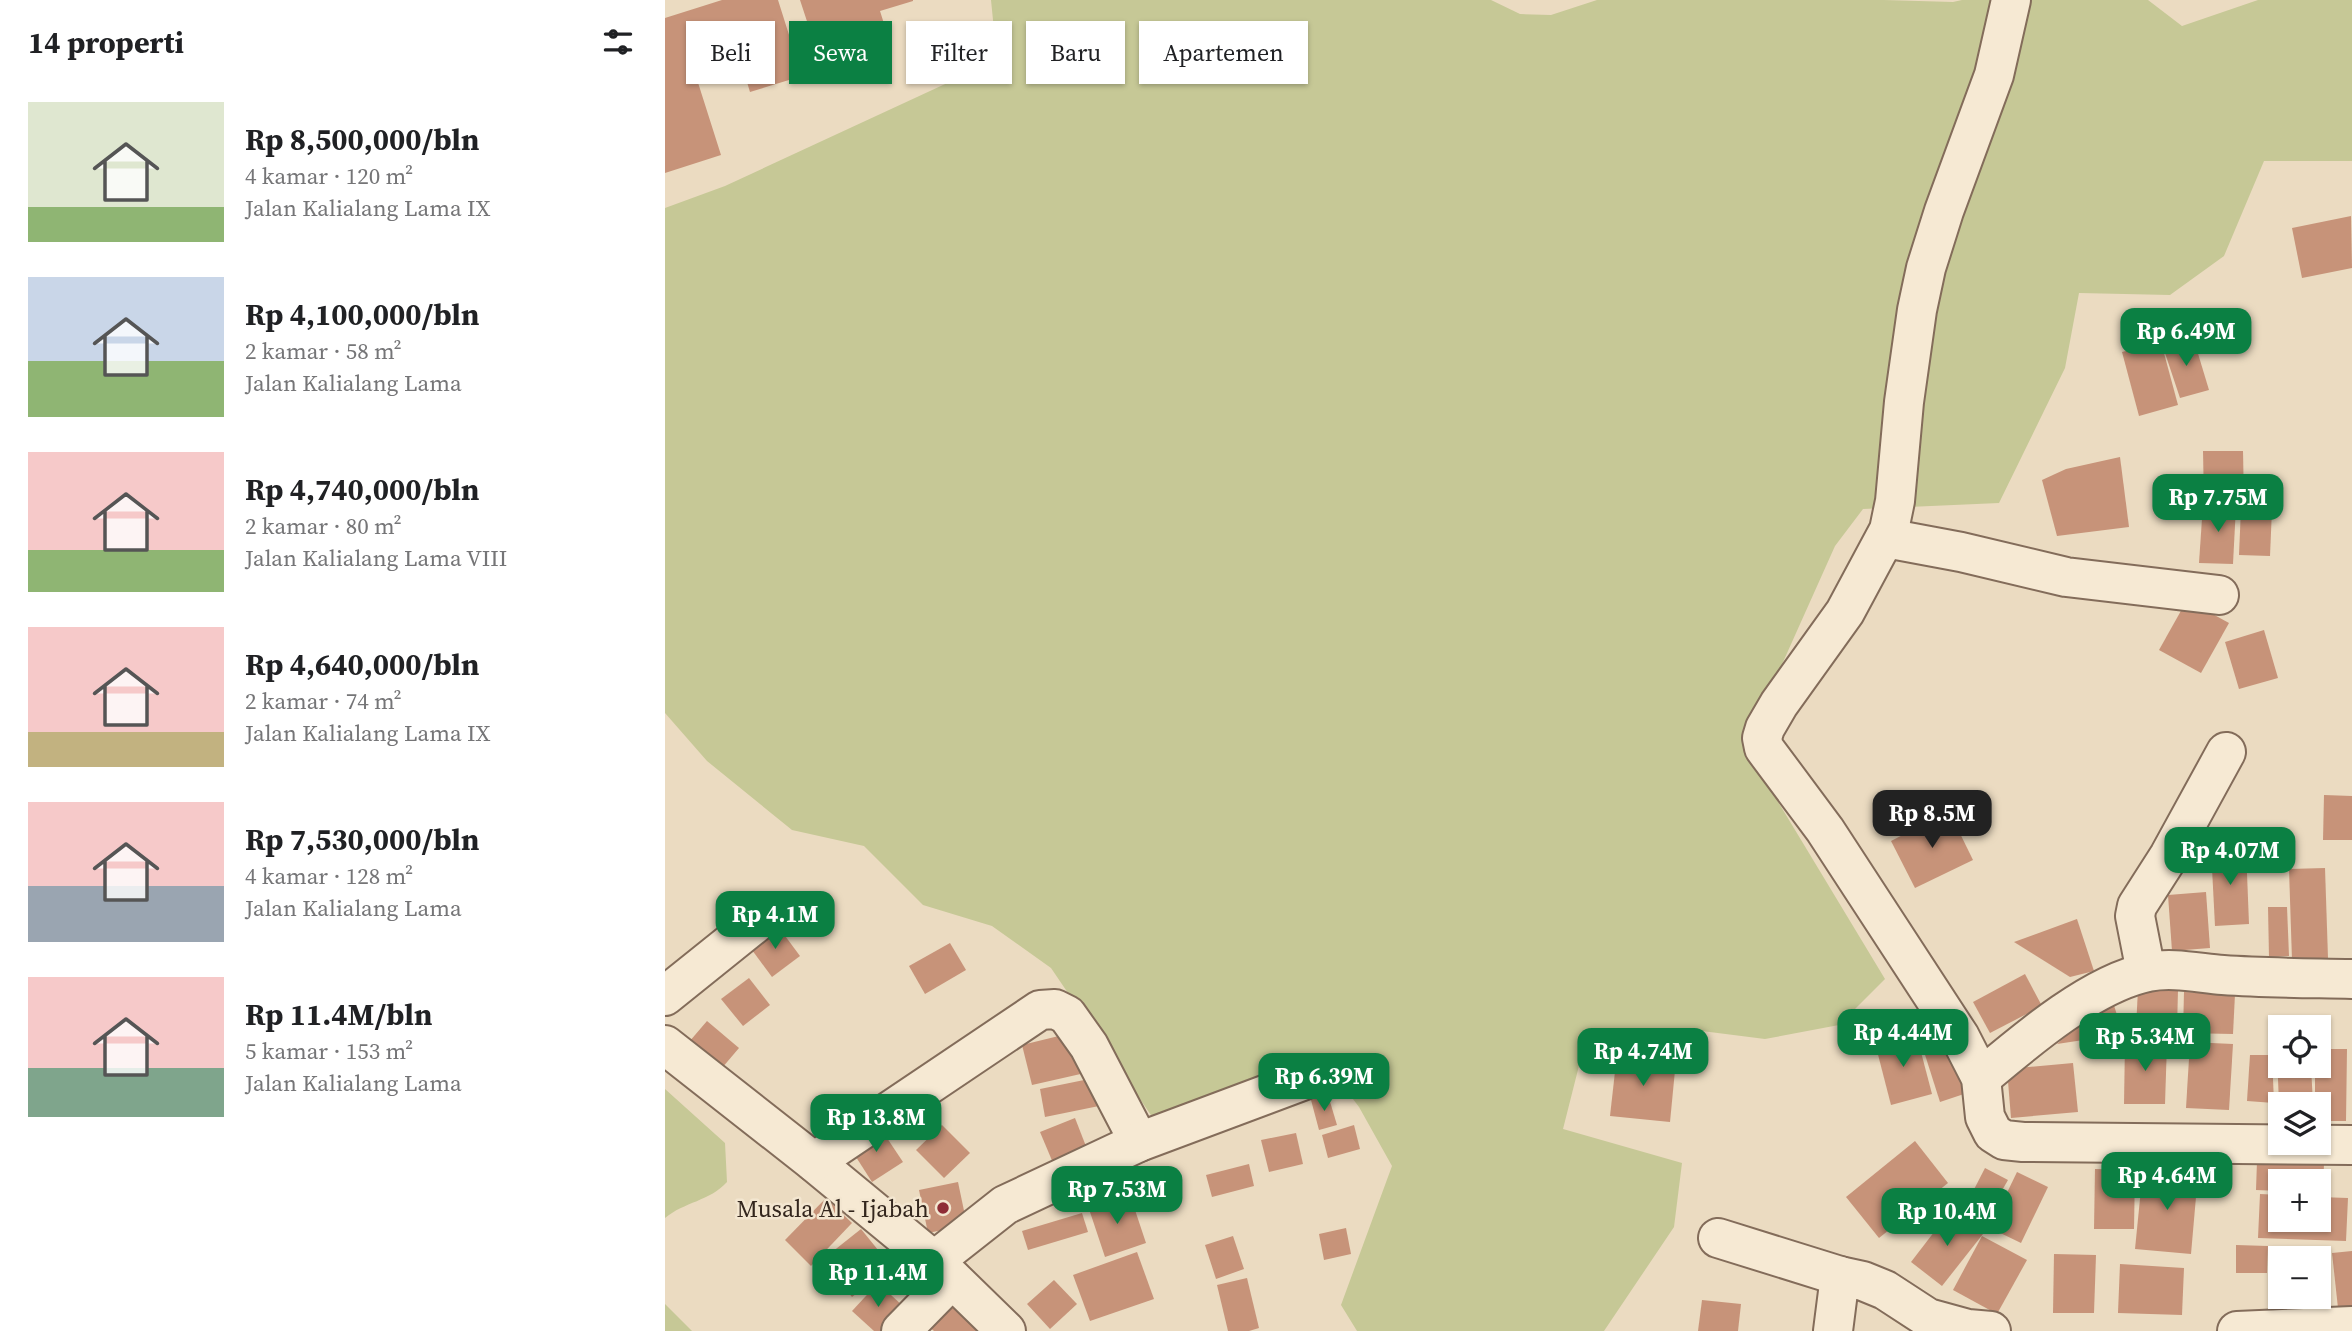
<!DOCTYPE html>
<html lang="id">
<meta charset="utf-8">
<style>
body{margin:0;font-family:"Source Serif 4",serif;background:#f2f2f2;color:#202124;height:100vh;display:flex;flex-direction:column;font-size:26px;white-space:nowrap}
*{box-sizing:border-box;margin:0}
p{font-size:23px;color:#757577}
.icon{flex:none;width:38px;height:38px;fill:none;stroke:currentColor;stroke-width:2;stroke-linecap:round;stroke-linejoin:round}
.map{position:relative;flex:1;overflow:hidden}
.drawer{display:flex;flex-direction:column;background:#fff;width:665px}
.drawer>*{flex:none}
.banner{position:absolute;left:21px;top:21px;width:665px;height:63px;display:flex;gap:14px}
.fabs{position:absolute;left:1603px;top:1015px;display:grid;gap:14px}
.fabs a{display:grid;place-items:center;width:63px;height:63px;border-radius:0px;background:#fff;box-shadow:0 2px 5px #0004;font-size:35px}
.price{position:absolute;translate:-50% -60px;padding:0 16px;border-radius:14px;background:#0b8043;color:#fff;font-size:23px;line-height:46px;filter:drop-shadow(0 2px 4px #0008)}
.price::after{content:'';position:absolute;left:50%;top:42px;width:21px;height:16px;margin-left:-10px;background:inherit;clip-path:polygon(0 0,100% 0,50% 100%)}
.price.on{background:#222;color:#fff}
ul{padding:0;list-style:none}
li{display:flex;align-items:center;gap:21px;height:175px;padding:0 28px}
li span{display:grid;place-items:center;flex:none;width:196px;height:140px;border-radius:0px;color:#555}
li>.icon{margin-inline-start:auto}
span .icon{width:84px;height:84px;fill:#fffc;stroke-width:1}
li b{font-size:30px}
h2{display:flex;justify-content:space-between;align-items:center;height:84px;padding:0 28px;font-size:30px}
.pill{padding:0 24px;border-radius:0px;background:#fff;box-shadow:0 2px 5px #0004;font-size:24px;line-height:63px}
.pill.on{background:#0b8043;color:#fff}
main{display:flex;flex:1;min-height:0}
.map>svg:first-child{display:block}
.green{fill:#c6c896}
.building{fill:#c79379}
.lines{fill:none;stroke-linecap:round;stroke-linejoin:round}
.street-casing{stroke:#836c5a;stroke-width:42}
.street{stroke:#f6e9d3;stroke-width:38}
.poi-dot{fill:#8e2d36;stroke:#f3e6d0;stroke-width:2.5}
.labels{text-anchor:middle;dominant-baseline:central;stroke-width:5;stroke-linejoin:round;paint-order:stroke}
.poi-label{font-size:24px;fill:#33261d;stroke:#f3e6d0;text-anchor:end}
</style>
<main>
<section class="drawer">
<h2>14 properti<svg class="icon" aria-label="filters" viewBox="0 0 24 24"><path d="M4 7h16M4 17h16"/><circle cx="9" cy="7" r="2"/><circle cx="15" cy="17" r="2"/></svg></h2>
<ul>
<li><span style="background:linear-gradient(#dfe7d0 75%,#8fb573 0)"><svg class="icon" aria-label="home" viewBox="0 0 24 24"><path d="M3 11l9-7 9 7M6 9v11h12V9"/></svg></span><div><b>Rp 8,500,000/bln</b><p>4 kamar · 120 m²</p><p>Jalan Kalialang Lama IX</p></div></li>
<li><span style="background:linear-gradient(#c9d6e8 60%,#8fb573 0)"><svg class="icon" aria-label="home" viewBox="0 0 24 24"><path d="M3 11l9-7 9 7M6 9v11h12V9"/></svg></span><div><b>Rp 4,100,000/bln</b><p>2 kamar · 58 m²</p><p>Jalan Kalialang Lama</p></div></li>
<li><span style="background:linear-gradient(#f6c9c9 70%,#8fb573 0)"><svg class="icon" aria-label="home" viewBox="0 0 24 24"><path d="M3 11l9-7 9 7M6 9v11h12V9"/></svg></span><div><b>Rp 4,740,000/bln</b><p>2 kamar · 80 m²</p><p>Jalan Kalialang Lama VIII</p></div></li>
<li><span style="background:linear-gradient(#f6c9c9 75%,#c2b280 0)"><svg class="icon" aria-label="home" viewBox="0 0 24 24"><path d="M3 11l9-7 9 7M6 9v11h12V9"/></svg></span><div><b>Rp 4,640,000/bln</b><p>2 kamar · 74 m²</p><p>Jalan Kalialang Lama IX</p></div></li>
<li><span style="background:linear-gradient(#f6c9c9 60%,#9aa5b1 0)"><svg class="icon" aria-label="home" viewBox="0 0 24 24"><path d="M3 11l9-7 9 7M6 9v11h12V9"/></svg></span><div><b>Rp 7,530,000/bln</b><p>4 kamar · 128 m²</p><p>Jalan Kalialang Lama</p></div></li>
<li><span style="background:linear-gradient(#f6c9c9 65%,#7fa58c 0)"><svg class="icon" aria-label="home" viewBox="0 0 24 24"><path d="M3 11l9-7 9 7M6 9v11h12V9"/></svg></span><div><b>Rp 11.4M/bln</b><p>5 kamar · 153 m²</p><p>Jalan Kalialang Lama</p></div></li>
</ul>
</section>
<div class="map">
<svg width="1687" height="1331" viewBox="0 0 1687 1331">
<rect width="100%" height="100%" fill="#ebdbc1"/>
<g class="green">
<path d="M326,0H826L855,14L886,15L932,0H1219L1288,2L1297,0H1483L1517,26L1593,0H1687V161H1599L1559,256L1505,295L1414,293L1400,368L1334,503L1198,509L1170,546L1080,747L1220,979L1174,1025L1100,1039L1029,1030L921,1038L898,1129L1017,1163L1009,1227L939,1331H692L676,1305L727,1166L694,1107L657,1058L492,1124L386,968L327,926L258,905L199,846L127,830L42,761L0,713V208L60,186L332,60Z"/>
<path d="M0,1089L60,1143L62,1182C45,1201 19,1202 0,1218Z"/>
<path d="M0,1304L27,1331H0Z"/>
</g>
<g class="building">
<path d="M57,0H113L137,76L85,92L74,56L29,70L56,155L0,173V18Z"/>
<path d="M135,0H248V1L215,11L227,49L158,70Z"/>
<path d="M1686,216L1687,268L1637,278L1627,228Z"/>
<path d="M1528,337L1544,390L1515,398L1498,347Z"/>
<path d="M1496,342L1513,405L1474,416L1457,352Z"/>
<path d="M1538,451H1578L1579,501H1539Z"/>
<path d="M1455,457L1464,527L1392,536L1377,480L1401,469Z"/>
<path d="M1538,504L1571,506L1568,564L1534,563Z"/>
<path d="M1576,508L1607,509L1605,556L1574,555Z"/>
<path d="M1522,600L1564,623L1536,673L1494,650Z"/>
<path d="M1599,630L1613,678L1574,689L1560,642Z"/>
<path d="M1659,795L1687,796V840H1658Z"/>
<path d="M1284,811L1308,860L1250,888L1226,841Z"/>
<path d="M1581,848L1584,924L1550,926L1546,849Z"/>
<path d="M1660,868L1663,958L1627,960L1624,869Z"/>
<path d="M1541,892L1545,948L1507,951L1503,895Z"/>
<path d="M1603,907H1622L1624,956L1604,957Z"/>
<path d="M1412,919L1429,971L1405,977L1349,942Z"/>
<path d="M112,925L135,956L107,977L84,946Z"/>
<path d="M285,943L301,970L260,994L244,966Z"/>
<path d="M1360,974L1377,1006L1325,1033L1308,1002Z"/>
<path d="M84,978L105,1005L78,1026L56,999Z"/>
<path d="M1473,989L1513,990L1512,1029L1471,1028Z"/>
<path d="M1519,992L1570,994L1568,1034L1518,1033Z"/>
<path d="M1446,996L1458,1034L1392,1044Z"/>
<path d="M42,1021L74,1048L51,1075L18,1049Z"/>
<path d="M1285,1030L1305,1092L1275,1102L1255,1039Z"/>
<path d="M410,1032L420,1073L367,1085L357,1045Z"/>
<path d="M1251,1033L1267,1094L1226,1105L1210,1043Z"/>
<path d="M1525,1042L1568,1044L1564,1110L1521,1108Z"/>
<path d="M1460,1043H1502L1500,1104H1459Z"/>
<path d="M1654,1049H1682L1681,1121H1654V1104H1650V1066H1654Z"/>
<path d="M1615,1053V1066H1646L1648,1104H1614L1612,1054Z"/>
<path d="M952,1054L1011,1060L1005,1122L945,1116Z"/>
<path d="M1585,1055H1607L1609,1103L1582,1101Z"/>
<path d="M1408,1063L1413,1112L1346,1118L1342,1069Z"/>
<path d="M429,1078L434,1106L380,1117L375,1089Z"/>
<path d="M663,1095L672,1125L654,1130L646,1100Z"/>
<path d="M410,1118L424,1154L391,1170L375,1132Z"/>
<path d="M277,1125L305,1153L279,1178L251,1150Z"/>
<path d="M689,1125L695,1149L663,1158L657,1135Z"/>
<path d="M214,1126L238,1162L207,1182L184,1146Z"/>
<path d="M631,1133L638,1164L604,1172L596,1140Z"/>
<path d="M1250,1141L1283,1183L1214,1238L1181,1197Z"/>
<path d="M1592,1161L1659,1163L1658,1193H1654V1181H1615V1191L1591,1190Z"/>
<path d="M584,1164L589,1186L547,1197L541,1175Z"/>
<path d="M1320,1168L1343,1180L1323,1215L1302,1203Z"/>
<path d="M1430,1169L1470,1170L1469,1229H1429Z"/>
<path d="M1478,1169L1533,1174L1526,1254L1470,1249Z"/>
<path d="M1352,1172L1383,1187L1356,1243L1325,1228Z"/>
<path d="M293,1182L302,1225L263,1233L254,1190Z"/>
<path d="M1595,1194L1615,1195V1220H1654V1197L1683,1198L1681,1241L1593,1238Z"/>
<path d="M465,1195L481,1243L440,1257L424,1209Z"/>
<path d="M161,1198L187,1223L146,1266L120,1240Z"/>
<path d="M1286,1210L1318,1234L1277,1286L1246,1262Z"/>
<path d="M417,1213L423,1232L363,1250L357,1231Z"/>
<path d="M681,1228L686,1254L659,1260L654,1234Z"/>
<path d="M196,1229L226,1266L187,1297L157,1260Z"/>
<path d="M568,1236L579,1269L551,1279L540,1245Z"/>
<path d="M1317,1236L1362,1260L1332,1314L1288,1290Z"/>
<path d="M1571,1245L1603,1246L1602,1273H1571Z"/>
<path d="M1609,1246H1650V1258H1615V1297H1650V1320H1609Z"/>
<path d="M1687,1251V1306L1673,1308L1667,1253Z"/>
<path d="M472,1252L489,1299L425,1321L408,1275Z"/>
<path d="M1389,1254L1431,1255L1429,1313H1388Z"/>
<path d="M1455,1264L1519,1268L1517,1315L1453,1313Z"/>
<path d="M582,1278L594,1328L584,1331H563L552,1285Z"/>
<path d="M389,1280L412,1304L385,1329L362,1304Z"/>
<path d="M213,1283L239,1307L217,1331H209L187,1311Z"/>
<path d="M292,1293L334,1331H269L262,1325Z"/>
<path d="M1037,1300L1076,1304L1073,1331H1033Z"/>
</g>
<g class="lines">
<defs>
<g id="street">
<path d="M1346,0L1329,75L1279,211L1261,268L1252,310L1239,402L1230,501L1224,530L1180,612L1114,704L1100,728L1097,738L1099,748L1160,830L1295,1037L1316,1078L1320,1117L1328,1133L1339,1140L1358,1142L1687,1145"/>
<path d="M1221,538L1296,552L1401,577L1554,595"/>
<path d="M1481,972L1470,916L1472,906L1504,856L1561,752"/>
<path d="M0,996L102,914"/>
<path d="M0,1045L149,1162L269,1261L341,1331"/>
<path d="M1316,1078C1360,1041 1426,984 1483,972C1507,967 1533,973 1558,975C1601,978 1644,978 1687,979"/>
<path d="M149,1162L375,1010L390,1009L402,1015L424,1046L474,1142"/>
<path d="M1053,1238L1175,1276"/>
<path d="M269,1261L340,1205L474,1142L645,1078"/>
<path d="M236,1331L287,1279"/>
<path d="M1168,1331L1175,1276L1198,1281L1220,1290L1263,1318L1303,1329L1326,1331"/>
<path d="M1572,1331L1687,1326"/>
</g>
</defs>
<use href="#street" class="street-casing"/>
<use href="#street" class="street"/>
</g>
<circle class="poi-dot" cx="278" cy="1208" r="7"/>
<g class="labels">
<g class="poi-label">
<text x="264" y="1208">Musala Al - Ijabah</text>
</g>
</g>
</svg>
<div class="fabs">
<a><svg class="icon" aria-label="locate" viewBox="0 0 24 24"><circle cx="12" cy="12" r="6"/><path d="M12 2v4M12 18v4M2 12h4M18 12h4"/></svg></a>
<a><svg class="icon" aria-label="layers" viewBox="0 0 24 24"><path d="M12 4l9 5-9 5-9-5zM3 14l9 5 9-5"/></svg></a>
<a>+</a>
<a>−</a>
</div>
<b class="price" style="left:1521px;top:368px">Rp 6.49M</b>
<b class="price" style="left:1553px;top:534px">Rp 7.75M</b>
<b class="price on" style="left:1267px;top:850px">Rp 8.5M</b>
<b class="price" style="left:1565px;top:887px">Rp 4.07M</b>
<b class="price" style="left:110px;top:951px">Rp 4.1M</b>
<b class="price" style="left:1238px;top:1069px">Rp 4.44M</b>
<b class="price" style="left:1480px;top:1073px">Rp 5.34M</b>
<b class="price" style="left:978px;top:1088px">Rp 4.74M</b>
<b class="price" style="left:659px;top:1113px">Rp 6.39M</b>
<b class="price" style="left:211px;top:1154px">Rp 13.8M</b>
<b class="price" style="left:1502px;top:1212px">Rp 4.64M</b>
<b class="price" style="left:452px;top:1226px">Rp 7.53M</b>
<b class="price" style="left:1282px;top:1248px">Rp 10.4M</b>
<b class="price" style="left:213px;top:1309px">Rp 11.4M</b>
<div class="banner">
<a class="pill">Beli</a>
<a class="pill on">Sewa</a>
<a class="pill">Filter</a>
<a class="pill">Baru</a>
<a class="pill">Apartemen</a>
</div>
</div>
</main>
